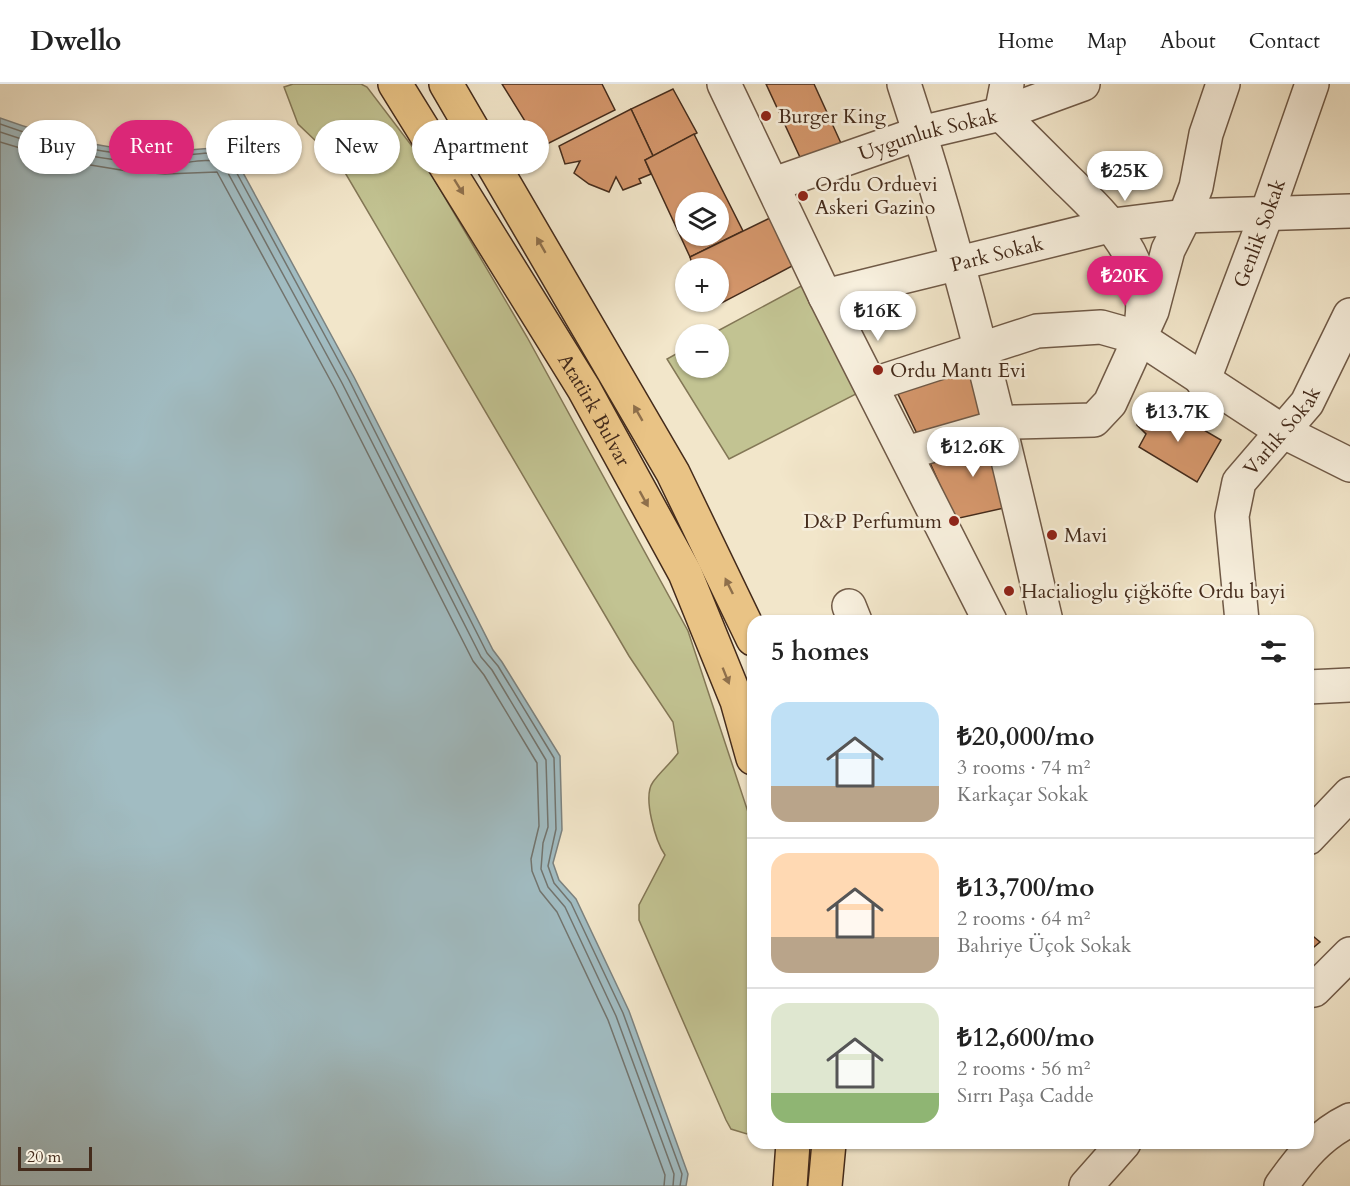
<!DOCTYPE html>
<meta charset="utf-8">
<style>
body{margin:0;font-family:Cardo,serif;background:#f6f6f6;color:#222;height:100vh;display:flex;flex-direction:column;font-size:22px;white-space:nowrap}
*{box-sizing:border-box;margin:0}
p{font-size:20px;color:#767676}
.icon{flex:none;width:33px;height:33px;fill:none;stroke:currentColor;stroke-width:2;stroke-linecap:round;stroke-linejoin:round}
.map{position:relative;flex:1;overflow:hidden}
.side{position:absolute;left:747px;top:531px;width:567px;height:534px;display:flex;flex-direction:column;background:#fff;border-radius:18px;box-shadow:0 2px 4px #0004}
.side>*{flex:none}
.banner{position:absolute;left:18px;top:36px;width:570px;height:54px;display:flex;gap:12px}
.fabs{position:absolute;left:675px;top:108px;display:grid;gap:12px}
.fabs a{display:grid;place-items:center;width:54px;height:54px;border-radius:50%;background:#fff;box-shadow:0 2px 4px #0004;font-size:30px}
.scale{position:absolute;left:18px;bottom:15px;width:74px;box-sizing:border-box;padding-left:6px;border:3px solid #442b1b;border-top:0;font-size:16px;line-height:21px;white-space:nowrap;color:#442b1b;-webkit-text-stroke:4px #f7efdd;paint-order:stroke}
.price{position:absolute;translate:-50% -51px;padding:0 14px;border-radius:21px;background:#fff;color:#222;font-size:20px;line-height:39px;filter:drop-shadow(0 2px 3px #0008)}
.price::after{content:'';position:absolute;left:50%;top:36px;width:18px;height:14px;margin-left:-9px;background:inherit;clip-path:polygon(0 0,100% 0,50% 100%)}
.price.selected{background:#db2777;color:#fff}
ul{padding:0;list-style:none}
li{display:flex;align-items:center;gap:18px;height:150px;padding:0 24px}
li+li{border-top:2px solid #e0e0e0}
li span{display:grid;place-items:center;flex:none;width:168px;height:120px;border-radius:18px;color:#555}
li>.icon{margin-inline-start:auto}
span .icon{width:72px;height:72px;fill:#fffc;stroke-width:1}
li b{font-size:26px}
h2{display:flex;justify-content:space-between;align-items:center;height:72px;padding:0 24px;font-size:26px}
.pill{padding:0 21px;border-radius:27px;background:#fff;box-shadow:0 2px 4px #0004;font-size:21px;line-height:54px}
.pill.selected{background:#db2777;color:#fff}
header{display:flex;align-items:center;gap:36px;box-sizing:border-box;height:84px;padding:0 30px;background:#fff;border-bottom:2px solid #e0e0e0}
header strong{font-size:28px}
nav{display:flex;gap:33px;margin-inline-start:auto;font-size:21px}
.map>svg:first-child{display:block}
.green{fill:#c2c392;stroke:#837756;stroke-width:1.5}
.water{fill:#a1bcc2;stroke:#7c827f;stroke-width:1.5}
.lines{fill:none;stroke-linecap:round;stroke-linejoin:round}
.shore{stroke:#72746e;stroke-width:1.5}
.building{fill:#d4966b;stroke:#442b1b;stroke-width:1.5;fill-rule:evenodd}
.minor-casing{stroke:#705a47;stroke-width:36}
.highway-casing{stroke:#442b1b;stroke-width:36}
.minor{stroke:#f7efdd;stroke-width:33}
.highway{stroke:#e9c385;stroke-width:33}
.oneway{fill:#8e6f4b}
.poi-dot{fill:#8f2418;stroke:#f7efdd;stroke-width:2}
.labels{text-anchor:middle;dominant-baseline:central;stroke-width:5;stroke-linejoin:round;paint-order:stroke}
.poi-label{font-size:20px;fill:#442b1b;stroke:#f7efdd;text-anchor:start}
.street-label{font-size:20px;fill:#442b1b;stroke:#f7efdd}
</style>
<header>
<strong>Dwello</strong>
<nav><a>Home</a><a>Map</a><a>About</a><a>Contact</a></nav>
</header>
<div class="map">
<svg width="1350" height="1102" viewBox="0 0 1350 1102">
<rect width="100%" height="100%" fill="#f2e6ca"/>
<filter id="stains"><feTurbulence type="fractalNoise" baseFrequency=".00333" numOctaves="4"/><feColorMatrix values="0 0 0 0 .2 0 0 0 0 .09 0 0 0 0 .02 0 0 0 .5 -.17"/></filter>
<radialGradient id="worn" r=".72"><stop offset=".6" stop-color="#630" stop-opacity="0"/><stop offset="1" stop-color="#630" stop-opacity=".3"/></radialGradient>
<g class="green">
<path d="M293,0H361L367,3L424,78L527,253L688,547L753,743V1044L747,1050L731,1045L726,1036L639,836V821L665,771C656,758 642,713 653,698C660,688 671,679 678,669L673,638L629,572L340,80L298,40L284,3Z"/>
<path d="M803,201L856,310L729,375L667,275L685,265L686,284H718V250H712Z"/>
</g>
<path class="water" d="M0,34C52,53 108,67 164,67C186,67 208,64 229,63L354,293L493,566L502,578L560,672L562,746L553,779L559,796L576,815L629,927L688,1090L686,1102H0Z"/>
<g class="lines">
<g class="shore">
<path d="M0,40C52,59 107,71 163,73C182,74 208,65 227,71L349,296L487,569L498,582L554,674L556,745L548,782L554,799L571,819L623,929L682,1090L680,1102"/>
<path d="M0,48C52,66 104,77 158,80C178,82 204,73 222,78L342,299L481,573L492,586L546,676L548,743L543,759L541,785L548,803L565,823L616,932L674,1090L673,1102"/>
<path d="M0,58L60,76L127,87L165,90L217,88L334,303L473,577L484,591L537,679L539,742L531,775L532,787L540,807L557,828L608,936L665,1091L664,1102"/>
</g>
</g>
<g class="building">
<path d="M502,0H602L615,26L541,63Z"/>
<path d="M766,0H814L845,68L805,84Z"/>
<path d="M673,5L697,49L653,72L631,25Z"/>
<path d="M631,25L653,72L645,76L651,90L639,95L641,99L623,106L616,93L609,108L589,100L574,89L580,77L565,80L559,62Z"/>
<path d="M694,50L743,147L690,173L645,76ZM686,118H718V152H686Z"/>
<path d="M774,132L796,180L712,224L710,218L692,219L691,218H718V184H689L692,180L690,173Z"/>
<path d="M975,277L994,339L923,362L895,304Z"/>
<path d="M1163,322L1221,356L1197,398L1139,363L1146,350L1137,341L1139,334L1146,329L1157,335Z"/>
<path d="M995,350L1013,422L955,435L927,372Z"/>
<path d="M1308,848L1320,858L1308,868Z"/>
</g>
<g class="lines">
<defs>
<g id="minor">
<path d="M724,0L825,212L990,537"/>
<path d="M904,0C962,176 1004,357 1046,537"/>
<path d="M1007,0L1001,30C1022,51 1044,73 1066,95C1105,133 1149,173 1142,234"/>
<path id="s1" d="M774,100L920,49L1001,30L1083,0"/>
<path id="s2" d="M825,212L1113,141L1185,132L1350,127"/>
<path id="s3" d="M1203,298L1267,129L1312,0"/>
<path d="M871,301L1037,247L1101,243L1140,254L1282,347L1350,381"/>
<path d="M906,369L1014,338L1094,336L1110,319L1152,227L1168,166L1185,132L1196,103L1206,50L1223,0"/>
<path d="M849,522L855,537"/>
<path id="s4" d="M1242,537L1232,432L1239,398L1307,319L1350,231"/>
<path d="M1308,603L1350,601"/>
<path d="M1308,754L1350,710"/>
<path d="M1308,907L1314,906L1350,870"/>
<path d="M1086,1102L1124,1059"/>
<path d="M1281,1102C1301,1074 1319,1051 1350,1036"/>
</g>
<g id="highway">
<path id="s5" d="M395,0L584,305L685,489L737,617L753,674"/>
<path d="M446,0L673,389L753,555"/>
<path d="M790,1102L793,1059"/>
<path d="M825,1102L829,1059"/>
</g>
</defs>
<use href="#minor" class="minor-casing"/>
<use href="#highway" class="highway-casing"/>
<use href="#minor" class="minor"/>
<use href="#highway" class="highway"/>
</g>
<defs><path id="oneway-solid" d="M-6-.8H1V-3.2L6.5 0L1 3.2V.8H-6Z" transform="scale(1.5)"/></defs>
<g class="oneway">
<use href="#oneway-solid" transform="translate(459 103) rotate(58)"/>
<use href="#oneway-solid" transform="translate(541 161) rotate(-120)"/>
<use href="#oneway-solid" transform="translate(638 329) rotate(-120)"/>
<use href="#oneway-solid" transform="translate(644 415) rotate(61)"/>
<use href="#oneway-solid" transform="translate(729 502) rotate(-116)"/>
<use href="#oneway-solid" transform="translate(726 592) rotate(68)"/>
</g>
<g class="poi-dot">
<circle cx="766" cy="32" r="6"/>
<circle cx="803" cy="112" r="6"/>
<circle cx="878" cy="286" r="6"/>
<circle cx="954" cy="437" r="6"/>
<circle cx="1052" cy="451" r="6"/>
<circle cx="1009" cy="507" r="6"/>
</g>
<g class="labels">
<g class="poi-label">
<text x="778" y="32">Burger King</text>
<text x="815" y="100">Ordu Orduevi<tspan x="815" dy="23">Askeri Gazino</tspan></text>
<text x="890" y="286">Ordu Mantı Evi</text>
<text x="942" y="437" text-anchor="end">D&amp;P Perfumum</text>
<text x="1064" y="451">Mavi</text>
<text x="1021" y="507">Hacialioglu çiğköfte Ordu bayi</text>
</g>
<g class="street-label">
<text stroke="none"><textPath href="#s1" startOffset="162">Uygunluk Sokak</textPath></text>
<text stroke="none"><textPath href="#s3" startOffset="159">Genlik Sokak</textPath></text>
<text stroke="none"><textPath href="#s2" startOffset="177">Park Sokak</textPath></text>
<text stroke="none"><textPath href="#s5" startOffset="382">Atatürk Bulvar</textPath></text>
<text stroke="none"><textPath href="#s4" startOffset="207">Varlık Sokak</textPath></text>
</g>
</g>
<rect width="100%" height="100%" filter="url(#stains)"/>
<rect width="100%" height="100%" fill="url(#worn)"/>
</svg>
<div class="fabs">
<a><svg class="icon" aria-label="layers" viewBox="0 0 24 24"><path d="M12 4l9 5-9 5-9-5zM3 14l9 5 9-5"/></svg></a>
<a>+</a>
<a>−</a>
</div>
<div class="scale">20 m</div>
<b class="price" style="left:1125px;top:118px">₺25K</b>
<b class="price selected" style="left:1125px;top:223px">₺20K</b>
<b class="price" style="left:878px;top:258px">₺16K</b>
<b class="price" style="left:1178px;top:359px">₺13.7K</b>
<b class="price" style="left:973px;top:394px">₺12.6K</b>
<div class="banner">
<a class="pill">Buy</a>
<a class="pill selected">Rent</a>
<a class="pill">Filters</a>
<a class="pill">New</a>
<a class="pill">Apartment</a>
</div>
<section class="side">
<h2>5 homes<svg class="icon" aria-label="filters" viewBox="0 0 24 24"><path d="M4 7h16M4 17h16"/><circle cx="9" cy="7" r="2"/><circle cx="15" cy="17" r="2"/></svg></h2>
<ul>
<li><span style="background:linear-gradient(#bfe0f5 70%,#b9a48a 0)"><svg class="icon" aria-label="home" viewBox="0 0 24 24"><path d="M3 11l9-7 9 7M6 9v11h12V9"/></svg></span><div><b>₺20,000/mo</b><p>3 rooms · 74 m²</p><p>Karkaçar Sokak</p></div></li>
<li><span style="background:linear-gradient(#ffd9b3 70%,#b9a48a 0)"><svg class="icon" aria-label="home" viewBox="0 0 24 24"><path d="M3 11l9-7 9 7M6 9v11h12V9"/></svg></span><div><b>₺13,700/mo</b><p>2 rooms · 64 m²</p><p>Bahriye Üçok Sokak</p></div></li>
<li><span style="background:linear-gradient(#dfe7d0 75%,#8fb573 0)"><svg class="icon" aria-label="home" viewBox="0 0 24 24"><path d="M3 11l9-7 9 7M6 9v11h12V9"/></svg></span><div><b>₺12,600/mo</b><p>2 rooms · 56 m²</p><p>Sırrı Paşa Cadde</p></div></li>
</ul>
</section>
</div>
